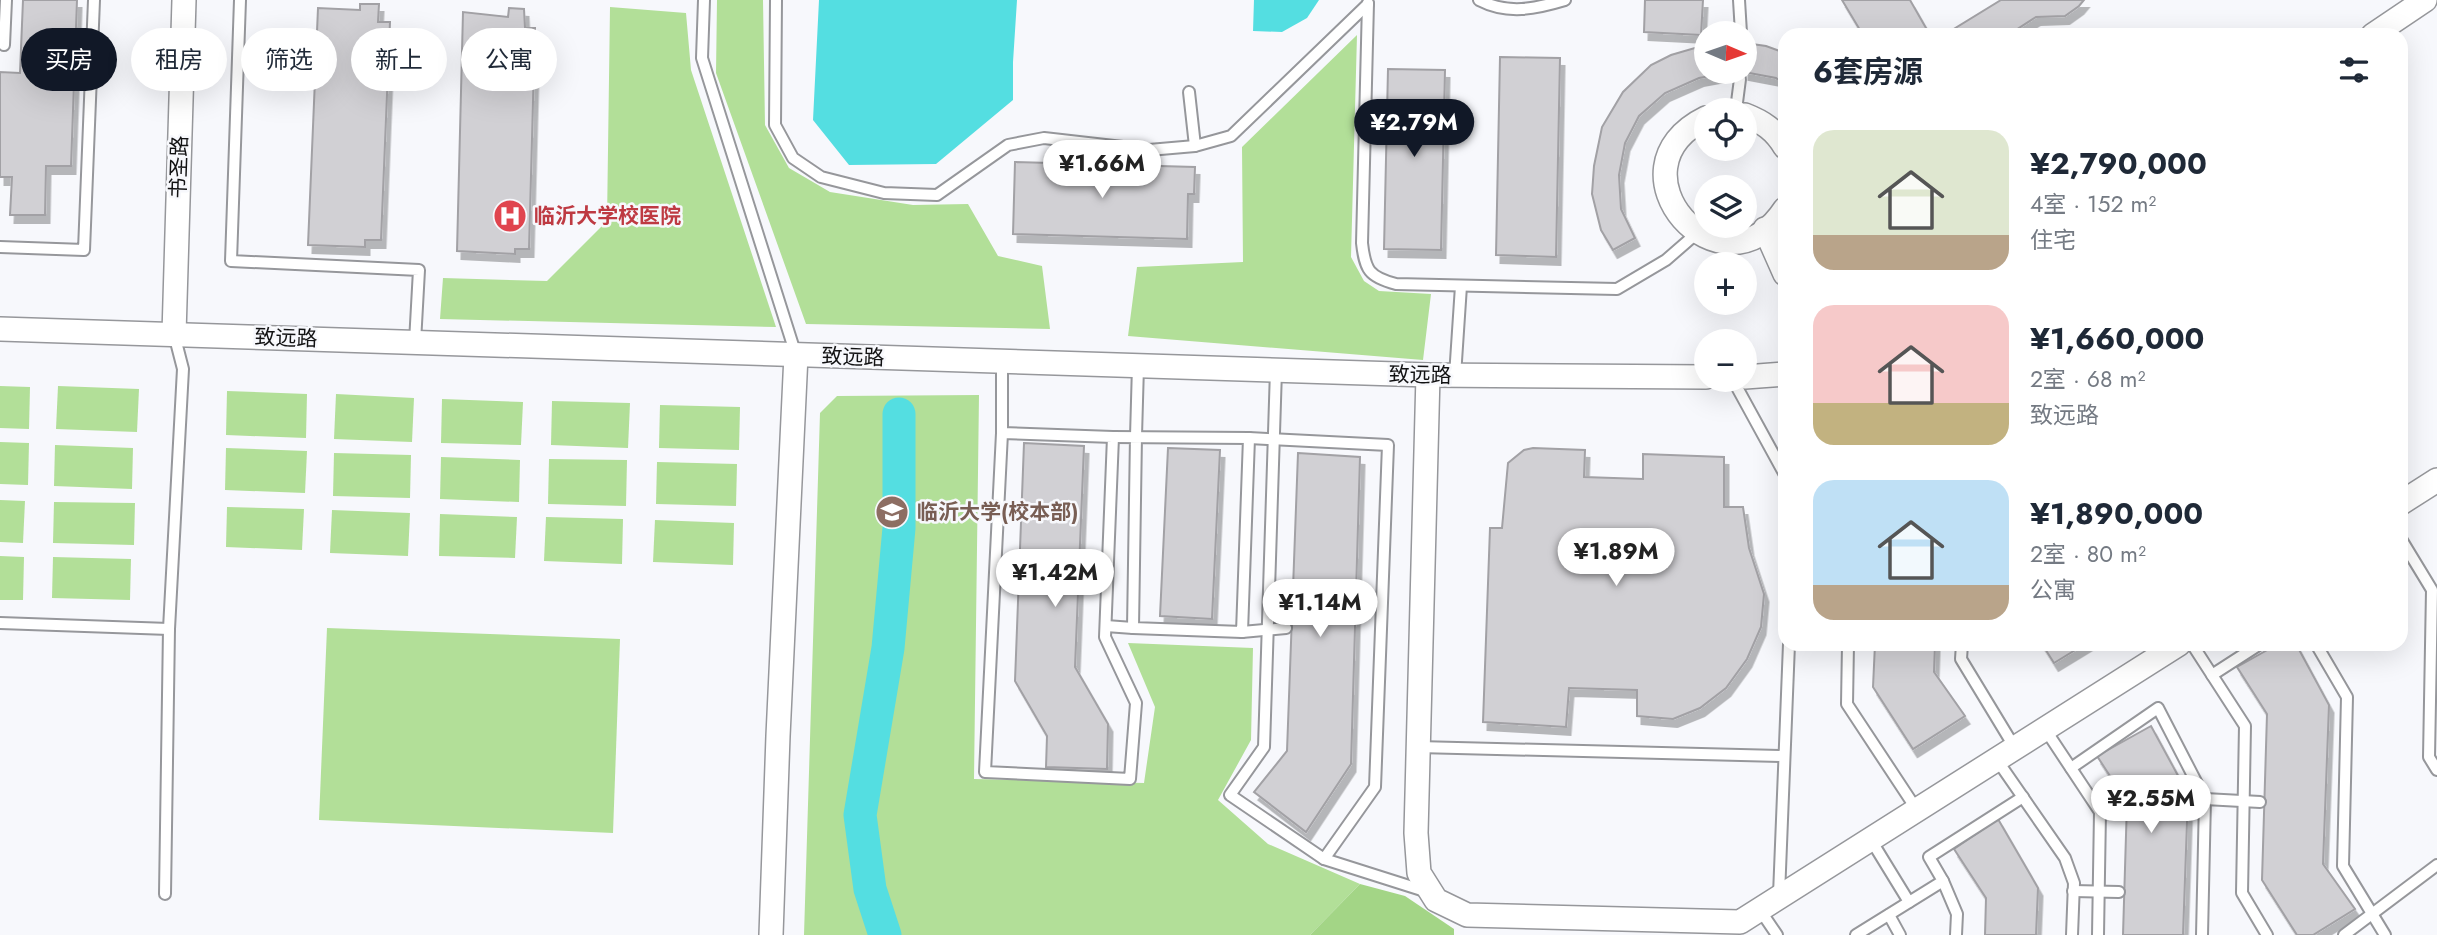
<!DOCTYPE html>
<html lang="zh">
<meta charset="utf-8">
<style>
body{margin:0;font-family:Jost,"Noto Sans SC",sans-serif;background:#f6f6f7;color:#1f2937;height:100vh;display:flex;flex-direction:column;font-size:26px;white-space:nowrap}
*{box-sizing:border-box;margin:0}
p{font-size:23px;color:#747a83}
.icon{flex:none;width:38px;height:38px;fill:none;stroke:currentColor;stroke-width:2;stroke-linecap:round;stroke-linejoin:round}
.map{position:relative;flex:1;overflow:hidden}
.details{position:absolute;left:1778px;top:28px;width:630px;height:623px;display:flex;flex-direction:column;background:#fff;border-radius:21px;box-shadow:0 7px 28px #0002}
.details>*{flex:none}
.banner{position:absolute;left:21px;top:28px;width:665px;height:63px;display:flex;gap:14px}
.needle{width:46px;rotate:92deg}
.tools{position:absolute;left:1694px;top:21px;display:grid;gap:14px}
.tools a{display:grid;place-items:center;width:63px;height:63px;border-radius:50%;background:#fff;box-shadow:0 7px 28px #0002;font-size:35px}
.price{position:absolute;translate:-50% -60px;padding:0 16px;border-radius:24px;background:#fff;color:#222;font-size:23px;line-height:46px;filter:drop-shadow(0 2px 4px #0008)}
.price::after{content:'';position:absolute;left:50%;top:42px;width:21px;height:16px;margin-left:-10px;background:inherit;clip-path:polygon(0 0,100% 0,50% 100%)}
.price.active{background:#111827;color:#fff}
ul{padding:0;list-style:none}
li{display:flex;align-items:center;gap:21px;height:175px;padding:0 35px}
li span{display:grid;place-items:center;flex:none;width:196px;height:140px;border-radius:21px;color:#555}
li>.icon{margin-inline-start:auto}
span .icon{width:84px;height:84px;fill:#fffc;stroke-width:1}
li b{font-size:30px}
h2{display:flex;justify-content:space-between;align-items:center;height:84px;padding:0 35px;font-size:30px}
.chip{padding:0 24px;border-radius:32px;background:#fff;box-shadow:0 7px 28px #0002;font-size:24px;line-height:63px}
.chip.active{background:#111827;color:#fff}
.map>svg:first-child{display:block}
.green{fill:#b2df98}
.forest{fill:#a3d586}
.water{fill:#54dee1}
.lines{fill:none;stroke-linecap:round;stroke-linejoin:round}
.river{stroke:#54dee1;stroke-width:33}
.building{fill:#d1d0d4;stroke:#a2a1a5;stroke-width:2;filter:url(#shadow)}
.service-casing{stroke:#96979b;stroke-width:14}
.minor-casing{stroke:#96979b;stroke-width:26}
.service{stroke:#fff;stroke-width:10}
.minor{stroke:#fff;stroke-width:23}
.labels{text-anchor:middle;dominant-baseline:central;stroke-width:5;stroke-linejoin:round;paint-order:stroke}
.street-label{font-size:21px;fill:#121213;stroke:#f7f8fc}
.health-label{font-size:21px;font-weight:bold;fill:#be3a42;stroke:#f7f8fc;text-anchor:start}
.education-label{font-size:21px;font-weight:bold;fill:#785e54;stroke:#f7f8fc;text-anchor:start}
</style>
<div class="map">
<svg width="2437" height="935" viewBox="0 0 2437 935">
<defs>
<filter id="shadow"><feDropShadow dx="4.5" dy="8" stdDeviation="0" flood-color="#0004"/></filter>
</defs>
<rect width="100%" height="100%" fill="#f7f8fc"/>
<g class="green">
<path d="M717,0H763L765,125L789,168L830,192L913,205L968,204L998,256L1042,266L1050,329L806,324L716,73Z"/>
<path d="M610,7L686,13L691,70L776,327L440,319L443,278L547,281L607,221Z"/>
<path d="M1357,35L1351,257L1364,281L1379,291L1431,294L1423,360L1128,336L1137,267L1243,262L1242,147Z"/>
<path d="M0,386L30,387L29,429L0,428Z"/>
<path d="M58,386L139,389L137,432L56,429Z"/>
<path d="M227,391L307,394L306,438L226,435Z"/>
<path d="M336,394L414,398L412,442L334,439Z"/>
<path d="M979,395L974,779L1144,783L1155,707L1128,643L1253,648L1251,740L1218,800L1268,844L1360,884L1310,935H804L820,413L837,396Z"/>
<path d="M442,399L523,402L521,445L441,443Z"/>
<path d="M552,401L630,403L628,448L551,445Z"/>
<path d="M660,405L740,407L739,450L659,448Z"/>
<path d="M0,442L29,443L28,485L0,484Z"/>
<path d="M55,445L133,448L132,489L54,486Z"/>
<path d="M226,448L307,451L305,493L225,490Z"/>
<path d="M334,453L411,455L410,498L333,496Z"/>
<path d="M441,457L520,460L519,502L440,499Z"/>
<path d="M549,459L627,460L626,506L548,504Z"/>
<path d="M657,462L737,464L736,506L656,504Z"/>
<path d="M0,500L25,501L23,543L0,542Z"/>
<path d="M54,502L135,503L134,545L53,543Z"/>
<path d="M227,507L304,509L302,550L226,547Z"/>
<path d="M332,510L410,513L408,556L330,553Z"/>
<path d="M440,514L517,517L515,558L439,556Z"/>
<path d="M546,517L623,519L622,564L544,561Z"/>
<path d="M655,520L734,523L733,565L653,562Z"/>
<path d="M0,556L24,557L23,600H0Z"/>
<path d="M53,557L131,559L130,600L52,598Z"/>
<path d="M327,628L620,639L613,833L319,820Z"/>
</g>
<path class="forest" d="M1360,884L1405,896L1454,929V935H1310Z"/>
<g class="water">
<path d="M819,0H1017L1013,62V100L936,164L849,165L813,120Z"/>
<path d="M1254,0H1319L1307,18L1282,32L1253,31Z"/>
</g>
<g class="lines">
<path class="river" d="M885,935L870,889L860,815L888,648L899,528V414"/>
</g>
<g class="building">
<path d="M23,0H77L71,166H46L45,215H10L12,177H0V72L20,73Z"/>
<path d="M1645,0H1703L1701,35L1644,32Z"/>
<path d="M1842,0H1910L1930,35H1863Z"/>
<path d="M2001,0H2084L2079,6L2065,16L2036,17L2008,35H1944Z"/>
<path d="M360,4H379L378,22H390L381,240H365V247L308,245L318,8L360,10Z"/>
<path d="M509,8L524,9L525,28H535L529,249H515V254L457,251L463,12L508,17Z"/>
<path d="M1745,43L1766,46L1785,53V85L1776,78L1744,72Z"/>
<path d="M1705,45L1706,72H1732L1699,78L1665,93L1639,116L1625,143L1619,175L1621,209L1635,238L1613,250L1601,230L1592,194L1594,166L1602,127L1623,92L1651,65L1671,55Z"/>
<path d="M1500,57L1560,58L1556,257L1496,255Z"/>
<path d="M1388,69L1445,70L1441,250L1384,249Z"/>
<path d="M1015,162L1195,167L1194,194H1188L1187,239L1013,234Z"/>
<path d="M1024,443L1084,446L1075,667L1108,724L1107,769L1046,767L1047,736L1015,681Z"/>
<path d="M1168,448L1220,450L1212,619L1160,616Z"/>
<path d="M1533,448L1585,450L1584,477L1643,479V454L1724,457V507H1743L1749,548L1764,594L1761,627L1747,659L1726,688L1700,708L1673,719L1637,716V690L1569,688L1566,727L1483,722L1490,528H1502L1508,463L1524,450Z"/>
<path d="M1298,453L1360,457L1351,764L1306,832L1254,792L1287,751Z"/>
<path d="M1875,644H1935L1934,672L1965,716L1913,749L1873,687Z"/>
<path d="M2042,644H2085L2054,663Z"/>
<path d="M2278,644H2296L2329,705L2323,864L2355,909L2313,935H2297L2262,880L2267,714L2237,667Z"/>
<path d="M2151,726L2188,794L2183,935H2123L2127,802L2097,756Z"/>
<path d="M1998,819L2038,888L2036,935H1985L1986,898L1954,849Z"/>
</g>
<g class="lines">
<defs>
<g id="service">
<path d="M240,0L231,261L419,270L415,342"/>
<path d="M704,0L702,58L796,355"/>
<path d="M776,0L775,125L793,158L821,177L884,193L937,195L1008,145L1044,138L1149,150L1195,146L1231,136L1368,4"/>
<path d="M1479,0C1508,15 1535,9 1565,0"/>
<path d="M1739,0L1741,33"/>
<path d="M1368,3L1362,243C1365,270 1369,277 1396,284L1617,289L1666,260L1697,233"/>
<path d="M4,45L6,0"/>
<path d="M1189,92L1195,146"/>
<path d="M1736,110L1740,79"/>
<path d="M0,247L84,250L94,0"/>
<path d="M1276,370L1264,747L1230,795L1324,859L1428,892"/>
<path d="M1455,376L1461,286"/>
<path d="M1733,380L1785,475"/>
<path d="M1002,433L1113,437L1105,637L1136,703L1130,779L985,772L1002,433V362"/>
<path d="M1113,437L1249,438L1242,632L1133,628L1136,436L1138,366"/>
<path d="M1249,438L1388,445L1375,787L1324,859"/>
<path d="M2401,539L2432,590L2429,757L2437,770"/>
<path d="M0,623L169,629"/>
<path d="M1106,626L1133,628"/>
<path d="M1242,632L1286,628"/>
<path d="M1848,644L1847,704L1917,810"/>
<path d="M1962,644L1961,659L2015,748"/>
<path d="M2192,644L2245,726L2242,893L2267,935"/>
<path d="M2316,644L2347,697L2343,866L2385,935"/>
<path d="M2212,675L2260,644"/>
<path d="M2045,729L2100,812L2098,935"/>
<path d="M1418,747L1784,756"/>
<path d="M1997,760L2065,858L2074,883L2072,935"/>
<path d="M2071,768L2158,708L2205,799L2202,935"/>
<path d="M2205,799L2260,802"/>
<path d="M1871,840L1909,902"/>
<path d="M1943,881L1957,914L1956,935"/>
<path d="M2073,891L2119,892"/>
<path d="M165,894L169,629L183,369L174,334"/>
<path d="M1779,895L1789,644"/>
<path d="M1760,910L1777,935"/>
<path d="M1889,915L1900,935"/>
<path d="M1856,935L1943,881L1929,857L2023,797"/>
<path d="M2344,935L2437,865"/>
</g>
<g id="minor">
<path d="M2373,35L2425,0"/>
<path d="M1745,115C1763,122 1775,130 1785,147"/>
<path d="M1706,118C1602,169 1722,305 1785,209"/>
<path d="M1765,229L1785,274"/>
<path d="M0,329L1428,375L1706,377"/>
<path d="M174,334L184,0"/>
<path d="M1428,375L1416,833L1419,873L1436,900L1467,915L1740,922L2179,644"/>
<path d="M1745,377L1785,374"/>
<path d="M2401,503L2437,480"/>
<path d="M771,935L778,736L796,355"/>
</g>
</defs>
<use href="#service" class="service-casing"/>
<use href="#minor" class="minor-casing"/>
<use href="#service" class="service"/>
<use href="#minor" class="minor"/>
</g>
<defs>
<symbol id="hospital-disc" viewBox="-11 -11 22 22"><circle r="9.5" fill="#e0444e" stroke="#f7f8fc"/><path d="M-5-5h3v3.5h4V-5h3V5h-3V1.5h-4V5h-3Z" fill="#fff"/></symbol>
<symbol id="university-disc" viewBox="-11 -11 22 22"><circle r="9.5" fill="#8d6e63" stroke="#f7f8fc"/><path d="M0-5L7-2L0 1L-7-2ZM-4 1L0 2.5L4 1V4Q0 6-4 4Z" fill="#fff"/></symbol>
</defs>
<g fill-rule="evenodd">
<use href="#hospital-disc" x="491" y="197" width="38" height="38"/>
<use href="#university-disc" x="873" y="493" width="38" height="38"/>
</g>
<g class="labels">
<g class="street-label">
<text transform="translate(179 167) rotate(-88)">书圣路</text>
<text transform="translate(286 338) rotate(2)">致远路</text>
<text transform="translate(853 357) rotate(2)">致远路</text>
<text transform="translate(1420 375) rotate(1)">致远路</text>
</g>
<g class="health-label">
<text x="534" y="216">临沂大学校医院</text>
</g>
<g class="education-label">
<text x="917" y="512">临沂大学(校本部)</text>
</g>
</g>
</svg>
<div class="tools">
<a><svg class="needle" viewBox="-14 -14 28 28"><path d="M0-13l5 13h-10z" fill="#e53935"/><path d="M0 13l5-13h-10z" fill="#747a83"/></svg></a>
<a><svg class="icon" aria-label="locate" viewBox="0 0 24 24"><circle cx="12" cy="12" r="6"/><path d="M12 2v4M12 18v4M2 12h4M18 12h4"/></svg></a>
<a><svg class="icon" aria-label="layers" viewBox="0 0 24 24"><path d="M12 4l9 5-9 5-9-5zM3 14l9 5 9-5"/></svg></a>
<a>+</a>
<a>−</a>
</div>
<b class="price active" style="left:1414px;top:159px">¥2.79M</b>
<b class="price" style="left:1102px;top:200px">¥1.66M</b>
<b class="price" style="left:1616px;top:588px">¥1.89M</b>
<b class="price" style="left:1055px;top:609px">¥1.42M</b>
<b class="price" style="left:1320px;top:639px">¥1.14M</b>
<b class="price" style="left:2151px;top:835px">¥2.55M</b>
<div class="banner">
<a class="chip active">买房</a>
<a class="chip">租房</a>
<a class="chip">筛选</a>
<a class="chip">新上</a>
<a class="chip">公寓</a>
</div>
<section class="details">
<h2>6套房源<svg class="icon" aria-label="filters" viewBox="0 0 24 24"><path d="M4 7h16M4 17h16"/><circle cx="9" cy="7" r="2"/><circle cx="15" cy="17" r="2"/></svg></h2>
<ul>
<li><span style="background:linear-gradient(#dfe7d0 75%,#b9a48a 0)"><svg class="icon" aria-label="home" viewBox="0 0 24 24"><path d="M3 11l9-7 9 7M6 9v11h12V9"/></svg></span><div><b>¥2,790,000</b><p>4室 · 152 m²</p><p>住宅</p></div></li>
<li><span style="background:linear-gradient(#f6c9c9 70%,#c2b280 0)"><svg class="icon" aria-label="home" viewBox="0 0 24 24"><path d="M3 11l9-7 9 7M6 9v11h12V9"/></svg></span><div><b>¥1,660,000</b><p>2室 · 68 m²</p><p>致远路</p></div></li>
<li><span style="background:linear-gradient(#bfe0f5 75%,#b9a48a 0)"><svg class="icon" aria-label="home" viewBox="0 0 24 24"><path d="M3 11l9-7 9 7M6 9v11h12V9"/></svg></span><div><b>¥1,890,000</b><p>2室 · 80 m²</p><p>公寓</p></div></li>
</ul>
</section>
</div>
